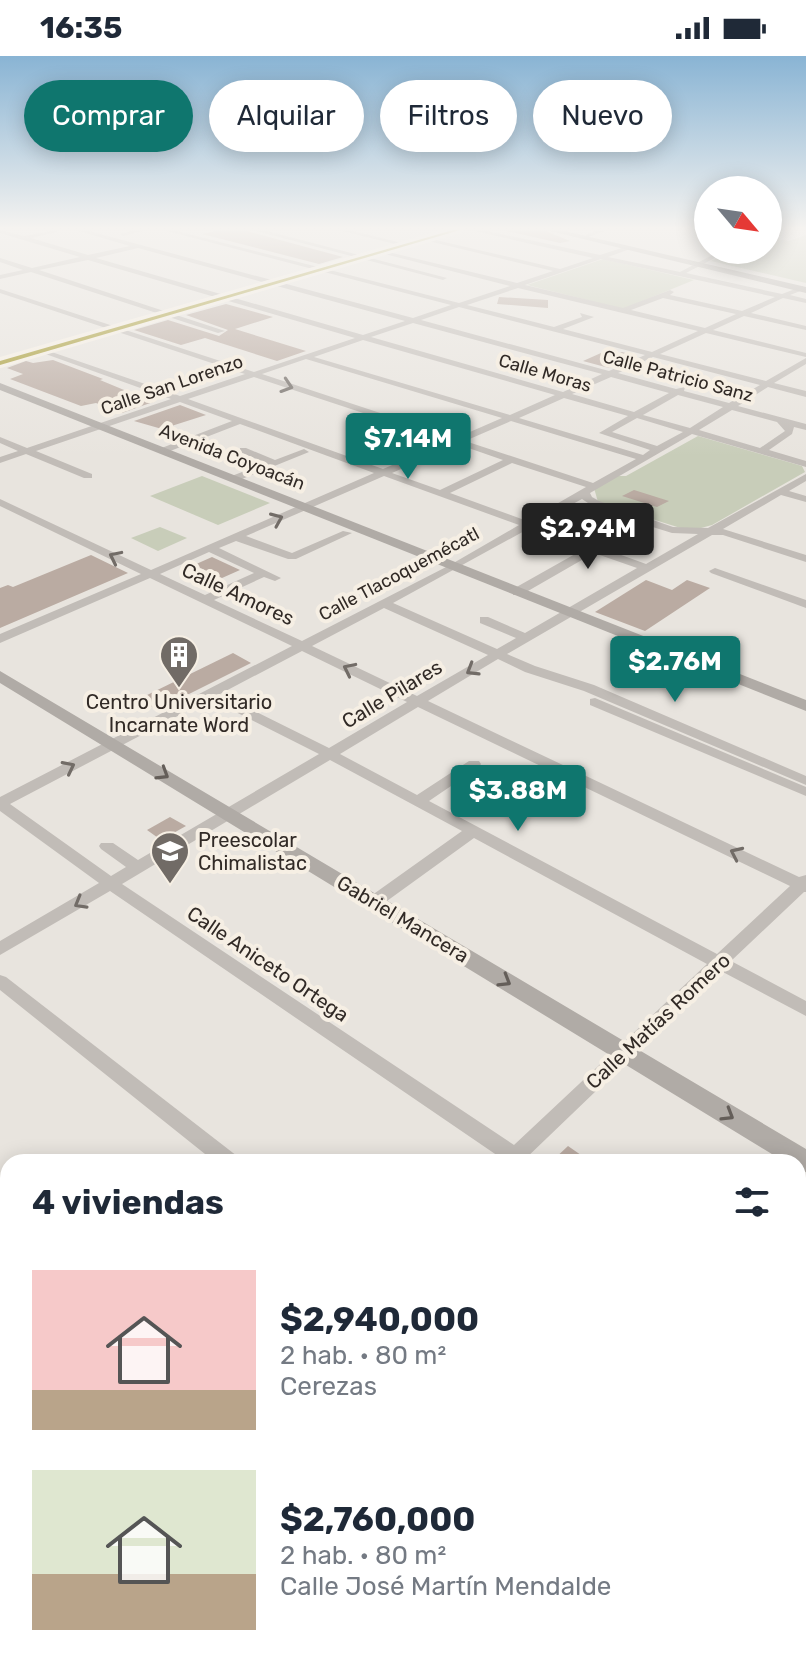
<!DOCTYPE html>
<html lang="es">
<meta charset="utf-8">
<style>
body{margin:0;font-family:Rubik,sans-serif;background:#f2f2f3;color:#1f2937;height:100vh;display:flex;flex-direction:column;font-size:30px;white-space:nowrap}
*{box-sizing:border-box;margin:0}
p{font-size:26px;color:#747a83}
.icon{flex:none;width:44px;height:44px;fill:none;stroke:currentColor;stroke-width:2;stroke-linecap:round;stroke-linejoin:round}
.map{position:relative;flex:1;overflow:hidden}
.details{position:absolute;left:0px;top:1098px;width:806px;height:514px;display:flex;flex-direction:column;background:#fff;border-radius:24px 24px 0 0;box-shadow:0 4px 20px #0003}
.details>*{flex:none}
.guide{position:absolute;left:24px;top:24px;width:758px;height:72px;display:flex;gap:16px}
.needle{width:52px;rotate:119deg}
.buttons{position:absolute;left:694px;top:120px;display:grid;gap:16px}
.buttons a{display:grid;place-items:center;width:88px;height:88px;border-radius:50%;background:#fff;box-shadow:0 4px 20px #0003;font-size:40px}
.price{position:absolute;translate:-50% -68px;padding:0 18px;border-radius:8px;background:#0f766e;color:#fff;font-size:26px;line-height:52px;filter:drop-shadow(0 2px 4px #0008)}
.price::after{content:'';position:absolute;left:50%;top:48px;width:24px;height:18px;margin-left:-12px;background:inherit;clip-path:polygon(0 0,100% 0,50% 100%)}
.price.current{background:#222;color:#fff}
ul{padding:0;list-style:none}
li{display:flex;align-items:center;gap:24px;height:200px;padding:0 32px}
li span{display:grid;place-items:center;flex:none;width:224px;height:160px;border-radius:0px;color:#555}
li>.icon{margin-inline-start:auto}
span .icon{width:96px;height:96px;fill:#fffc;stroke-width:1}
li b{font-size:34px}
h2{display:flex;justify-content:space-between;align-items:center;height:96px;padding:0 32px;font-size:34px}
.tag{padding:0 28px;border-radius:36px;background:#fff;box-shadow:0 4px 20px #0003;font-size:28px;line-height:72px}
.tag.current{background:#0f766e;color:#fff}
.status{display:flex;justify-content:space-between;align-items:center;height:56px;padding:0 40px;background:#fff;direction:ltr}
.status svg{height:22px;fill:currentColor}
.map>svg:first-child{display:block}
.green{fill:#c8cdb9}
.building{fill:#baaba2}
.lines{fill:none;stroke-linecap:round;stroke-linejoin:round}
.minor{fill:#c1bcb7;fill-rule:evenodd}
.major{fill:#b0aba6;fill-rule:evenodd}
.bus-1-casing{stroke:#f6efe4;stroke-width:6}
.bus-1{fill:#0554ba;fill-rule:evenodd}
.metro-1-casing{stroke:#f6efe4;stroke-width:6}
.metro-1{fill:#a3972a;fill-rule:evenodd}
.oneway{stroke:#726c67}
.oneway2{stroke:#645e59}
.labels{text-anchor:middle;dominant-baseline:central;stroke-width:8;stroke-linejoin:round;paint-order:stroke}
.far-street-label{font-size:18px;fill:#312a26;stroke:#f6efe4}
.street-label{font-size:20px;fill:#312a26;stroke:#f6efe4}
.poi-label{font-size:20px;fill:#312a26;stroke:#f6efe4}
</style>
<div class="status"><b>16:35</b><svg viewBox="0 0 49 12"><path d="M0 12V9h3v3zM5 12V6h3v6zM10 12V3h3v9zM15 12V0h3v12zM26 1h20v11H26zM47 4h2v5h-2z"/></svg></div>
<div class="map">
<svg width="806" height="1611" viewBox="0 0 806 1611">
<rect width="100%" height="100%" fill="#e8e4de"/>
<g class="green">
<path d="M806,179V227L711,205L732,194H768V182L789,185Z"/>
<path d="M603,203L694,224L623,253L527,229Z"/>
<path d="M698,380L802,410L805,416L712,469L690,475L598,446L594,432L618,420H626Z"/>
<path d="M202,420L270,447L218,469L150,440Z"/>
<path d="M160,471L187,482L158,495L131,482Z"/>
</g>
<g class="building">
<path d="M220,174H243L343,201L319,208L202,178Z"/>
<path d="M502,174H543L570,185L560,187Z"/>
<path d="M499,241L548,244V252L497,248Z"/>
<path d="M226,248L273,261L235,273L306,295L277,305L205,282L181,289L134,274L168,264L219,280L228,274L186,259Z"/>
<path d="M622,296L636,300L609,312L583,305L601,297L613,300Z"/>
<path d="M53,304L103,323L100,324L153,346L122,357L96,347L81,350L10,323L23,318L7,312L26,305L33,307Z"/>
<path d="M180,349L206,359L162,373L134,365Z"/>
<path d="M634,434L669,445L657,451L622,440Z"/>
<path d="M91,499L128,517L0,572V532L8,529L13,531Z"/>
<path d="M212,501L240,514L222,522L194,509Z"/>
<path d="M646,524L672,534L687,524L710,532L645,575L595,556Z"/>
<path d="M233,597L251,607L157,654L139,643Z"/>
<path d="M170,761L186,770L161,784L147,774Z"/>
<path d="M568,1090L591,1106H551Z"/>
</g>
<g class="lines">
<g class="minor">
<path d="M0,174L24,180L57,174V176L31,182L88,199L130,190L75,174H85L413,262L451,249L163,174H173L459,247L510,230L377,196L380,194L517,227L553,215L420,183L423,181L560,213L593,202L470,174H482L600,199L628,190L630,193L608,201L680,216L722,194H730L686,217L782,238L803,230V234L790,239L806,243V247L783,242L751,257L806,270V274L744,260L713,274L806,297V301L706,277L660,298L766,325L806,302V308L774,327L806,335V341L768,331L738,350L806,368V374L794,371L792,378L769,394L806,405V411L692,378L590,437L592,441L599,445L673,471L708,472L806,418V425L789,435L806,440V446L781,439L723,473L806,499V506L723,479H712L507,598L535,610L594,629L806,720V729L584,635L525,616L498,603L428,645L799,821L806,819V836H804L731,905L806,945V960L721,915L522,1106H499L501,1102L110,835L0,899V885L99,827L0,755V741L292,590L150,522L0,587V578L141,518L0,450V443L151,514L374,417L240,368L165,397H159V393L232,365L180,346L36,395L92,418V422H84L26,398L0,407V401L18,395L0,387V381L27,392L171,343L40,296V292L180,340L245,318L0,237V233L254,316L355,282L88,204L39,214L225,275L218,277L31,216L0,223V219L23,214L0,206V202L32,212L80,201L0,177ZM138,192L405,265L363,279L96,202ZM601,203L775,241L742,255L670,239L674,236L670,234L623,252L525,229ZM518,232L698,275L652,296L563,273L594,261L580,257L582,261L554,271L467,249ZM663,242L736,258L705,272L631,254ZM459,251L645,299L609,315L421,264ZM413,267L602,318L563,336L371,281ZM363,284L555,339L510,359L314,301ZM653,301L760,329L729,347L684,335L685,331L676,333L618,317ZM306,303L502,362L456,382L262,318ZM254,321L448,385L383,413L188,343ZM611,321L669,337L634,356L572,338ZM678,339L723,351L690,372L643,359ZM564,342L628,360L599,377L650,394L643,399L519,362ZM732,354L777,366L785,375L760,392L699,374ZM637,362L683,376L657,390L612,376ZM511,365L636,403L593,427L465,385ZM457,388L503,404L440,434L392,417ZM512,407L586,431L527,465L450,437ZM384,420L519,469L450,509L302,585L214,544L264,521L275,525L281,522L219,492L236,485L288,503H296L352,477L343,475L292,497L246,480ZM582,443L591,449L634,464L592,488L536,468ZM643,468L672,477L698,478L646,508L602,492ZM528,473L584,493L513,533V539H521L594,497L637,512L525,577L488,561H480V567L516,582L497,593L393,547ZM209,496L254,517L205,539L160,518ZM384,552L488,599L417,640L312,590ZM302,595L407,646L329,692L220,638ZM210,643L319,698L138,804L113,787H101L99,790L101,793L126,811L111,820L10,748ZM418,651L790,830L717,898L429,745L479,711L481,708L479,705H469L417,739L340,698ZM330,704L462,775L368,842L366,846L368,850H380L474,782L707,908L514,1089L122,828Z"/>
<path d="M134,174H147L123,180L120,178Z"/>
<path d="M252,174H263L447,222L443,224Z"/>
<path d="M338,174H349L406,188L403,190Z"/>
<path d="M598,174H608L588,181L585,179Z"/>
<path d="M768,174H772L768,177Z"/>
<path d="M240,392H246L275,404L304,393L309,396L237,425H229V421L266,407L240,396Z"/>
<path d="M715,512L806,544V552L711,517L709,515Z"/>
<path d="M595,642L806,731V740L590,649V643Z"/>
<path d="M0,919L6,921L237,1100L240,1106H215L0,934Z"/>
<path d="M0,1146L8,1149V1172L0,1169Z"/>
<path d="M0,1518L8,1522V1556L0,1552Z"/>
<path d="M806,1566V1604L802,1611H773L776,1604H798V1569Z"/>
<path d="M8,1579V1604H17L10,1610L0,1611V1582Z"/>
<path d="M45,1604H76L79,1611H48Z"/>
<path d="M379,1604H410L407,1611H376Z"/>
</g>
<g class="major">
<path d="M448,174H461L0,309V303Z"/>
<path d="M546,174H560L806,231V237Z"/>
<path d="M0,327L806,644V655L0,334Z"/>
<path d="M0,615L806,1093V1116L798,1114V1106H785L0,627Z"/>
</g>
<defs>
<path id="bus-1" d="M453,174H459L0,308V304Z"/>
</defs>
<use href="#bus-1" class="bus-1-casing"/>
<use href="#bus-1" class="bus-1"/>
<defs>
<path id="metro-1" d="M453,174H460L0,309V305Z"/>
</defs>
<use href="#metro-1" class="metro-1-casing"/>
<use href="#metro-1" class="metro-1"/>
</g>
<defs><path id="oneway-chevron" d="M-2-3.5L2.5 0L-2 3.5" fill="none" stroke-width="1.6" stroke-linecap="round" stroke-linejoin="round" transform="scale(2)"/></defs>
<g class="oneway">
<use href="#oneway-chevron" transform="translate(287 330) rotate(18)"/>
<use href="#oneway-chevron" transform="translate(277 463) rotate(-23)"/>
<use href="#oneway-chevron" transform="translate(115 501) rotate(-154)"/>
<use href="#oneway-chevron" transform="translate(349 613) rotate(-154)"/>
<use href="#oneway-chevron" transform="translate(472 614) rotate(149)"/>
<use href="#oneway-chevron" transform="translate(69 711) rotate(-27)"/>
<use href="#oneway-chevron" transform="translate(736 797) rotate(-155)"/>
<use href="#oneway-chevron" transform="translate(80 847) rotate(150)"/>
</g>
<g class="oneway2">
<use href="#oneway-chevron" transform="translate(163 718) rotate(32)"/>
<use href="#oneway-chevron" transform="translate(505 925) rotate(31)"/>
<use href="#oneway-chevron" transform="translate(728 1059) rotate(31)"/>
</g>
<linearGradient id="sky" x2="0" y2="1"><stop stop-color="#89b4d4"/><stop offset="0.43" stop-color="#f5f3f0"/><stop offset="1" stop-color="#f5f3f0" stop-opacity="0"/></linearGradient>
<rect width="806" height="400" fill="url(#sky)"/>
<defs>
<symbol id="building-pin" viewBox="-11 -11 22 30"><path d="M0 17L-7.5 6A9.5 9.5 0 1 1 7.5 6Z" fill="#716b66" stroke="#f6efe4"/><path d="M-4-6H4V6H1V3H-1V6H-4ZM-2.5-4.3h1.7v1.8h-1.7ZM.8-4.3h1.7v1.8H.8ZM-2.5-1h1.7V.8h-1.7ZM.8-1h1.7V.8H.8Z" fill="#fff"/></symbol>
<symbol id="school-pin" viewBox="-11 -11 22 30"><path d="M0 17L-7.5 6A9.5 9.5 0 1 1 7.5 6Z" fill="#716b66" stroke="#f6efe4"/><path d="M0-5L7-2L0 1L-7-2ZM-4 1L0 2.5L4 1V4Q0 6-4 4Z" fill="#fff"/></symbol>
</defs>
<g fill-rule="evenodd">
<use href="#building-pin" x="157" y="577" width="44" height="60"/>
<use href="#school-pin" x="148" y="773" width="44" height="60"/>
</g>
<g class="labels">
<g class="far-street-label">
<text transform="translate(545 317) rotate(16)">Calle Moras</text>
<text transform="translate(678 320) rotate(15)">Calle Patricio Sanz</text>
<text transform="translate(172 329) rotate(-19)">Calle San Lorenzo</text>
<text transform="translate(232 401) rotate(21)">Avenida Coyoacán</text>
<text transform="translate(399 518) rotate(-28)">Calle Tlacoquemécatl</text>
</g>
<g class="street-label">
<text transform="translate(238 538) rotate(25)">Calle Amores</text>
<text transform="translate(392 638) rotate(-31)">Calle Pilares</text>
<text transform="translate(403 863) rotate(31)">Gabriel Mancera</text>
<text transform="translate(268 908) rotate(34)">Calle Aniceto Ortega</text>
<text transform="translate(658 965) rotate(-43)">Calle Matías Romero</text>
</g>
<g class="poi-label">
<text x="179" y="646">Centro Universitario<tspan x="179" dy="23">Incarnate Word</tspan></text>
<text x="198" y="784" text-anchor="start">Preescolar<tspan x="198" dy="23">Chimalistac</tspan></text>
</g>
</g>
</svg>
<div class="buttons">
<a><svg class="needle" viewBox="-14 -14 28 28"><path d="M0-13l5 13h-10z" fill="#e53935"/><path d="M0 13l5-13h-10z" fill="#747a83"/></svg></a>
</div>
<b class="price" style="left:408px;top:425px">$7.14M</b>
<b class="price current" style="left:588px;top:515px">$2.94M</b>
<b class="price" style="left:675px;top:648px">$2.76M</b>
<b class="price" style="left:518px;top:777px">$3.88M</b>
<div class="guide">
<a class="tag current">Comprar</a>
<a class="tag">Alquilar</a>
<a class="tag">Filtros</a>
<a class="tag">Nuevo</a>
</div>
<section class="details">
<h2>4 viviendas<svg class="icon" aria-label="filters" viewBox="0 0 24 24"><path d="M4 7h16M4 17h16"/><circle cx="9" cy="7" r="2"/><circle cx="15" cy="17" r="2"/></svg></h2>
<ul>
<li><span style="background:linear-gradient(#f6c9c9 75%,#b9a48a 0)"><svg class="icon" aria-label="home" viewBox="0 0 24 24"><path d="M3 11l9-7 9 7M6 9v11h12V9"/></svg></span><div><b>$2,940,000</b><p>2 hab. · 80 m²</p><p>Cerezas</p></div></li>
<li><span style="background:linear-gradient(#dfe7d0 65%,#b9a48a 0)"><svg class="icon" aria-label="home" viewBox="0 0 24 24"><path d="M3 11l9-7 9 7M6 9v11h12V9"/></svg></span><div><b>$2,760,000</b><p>2 hab. · 80 m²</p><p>Calle José Martín Mendalde</p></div></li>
</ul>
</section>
</div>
